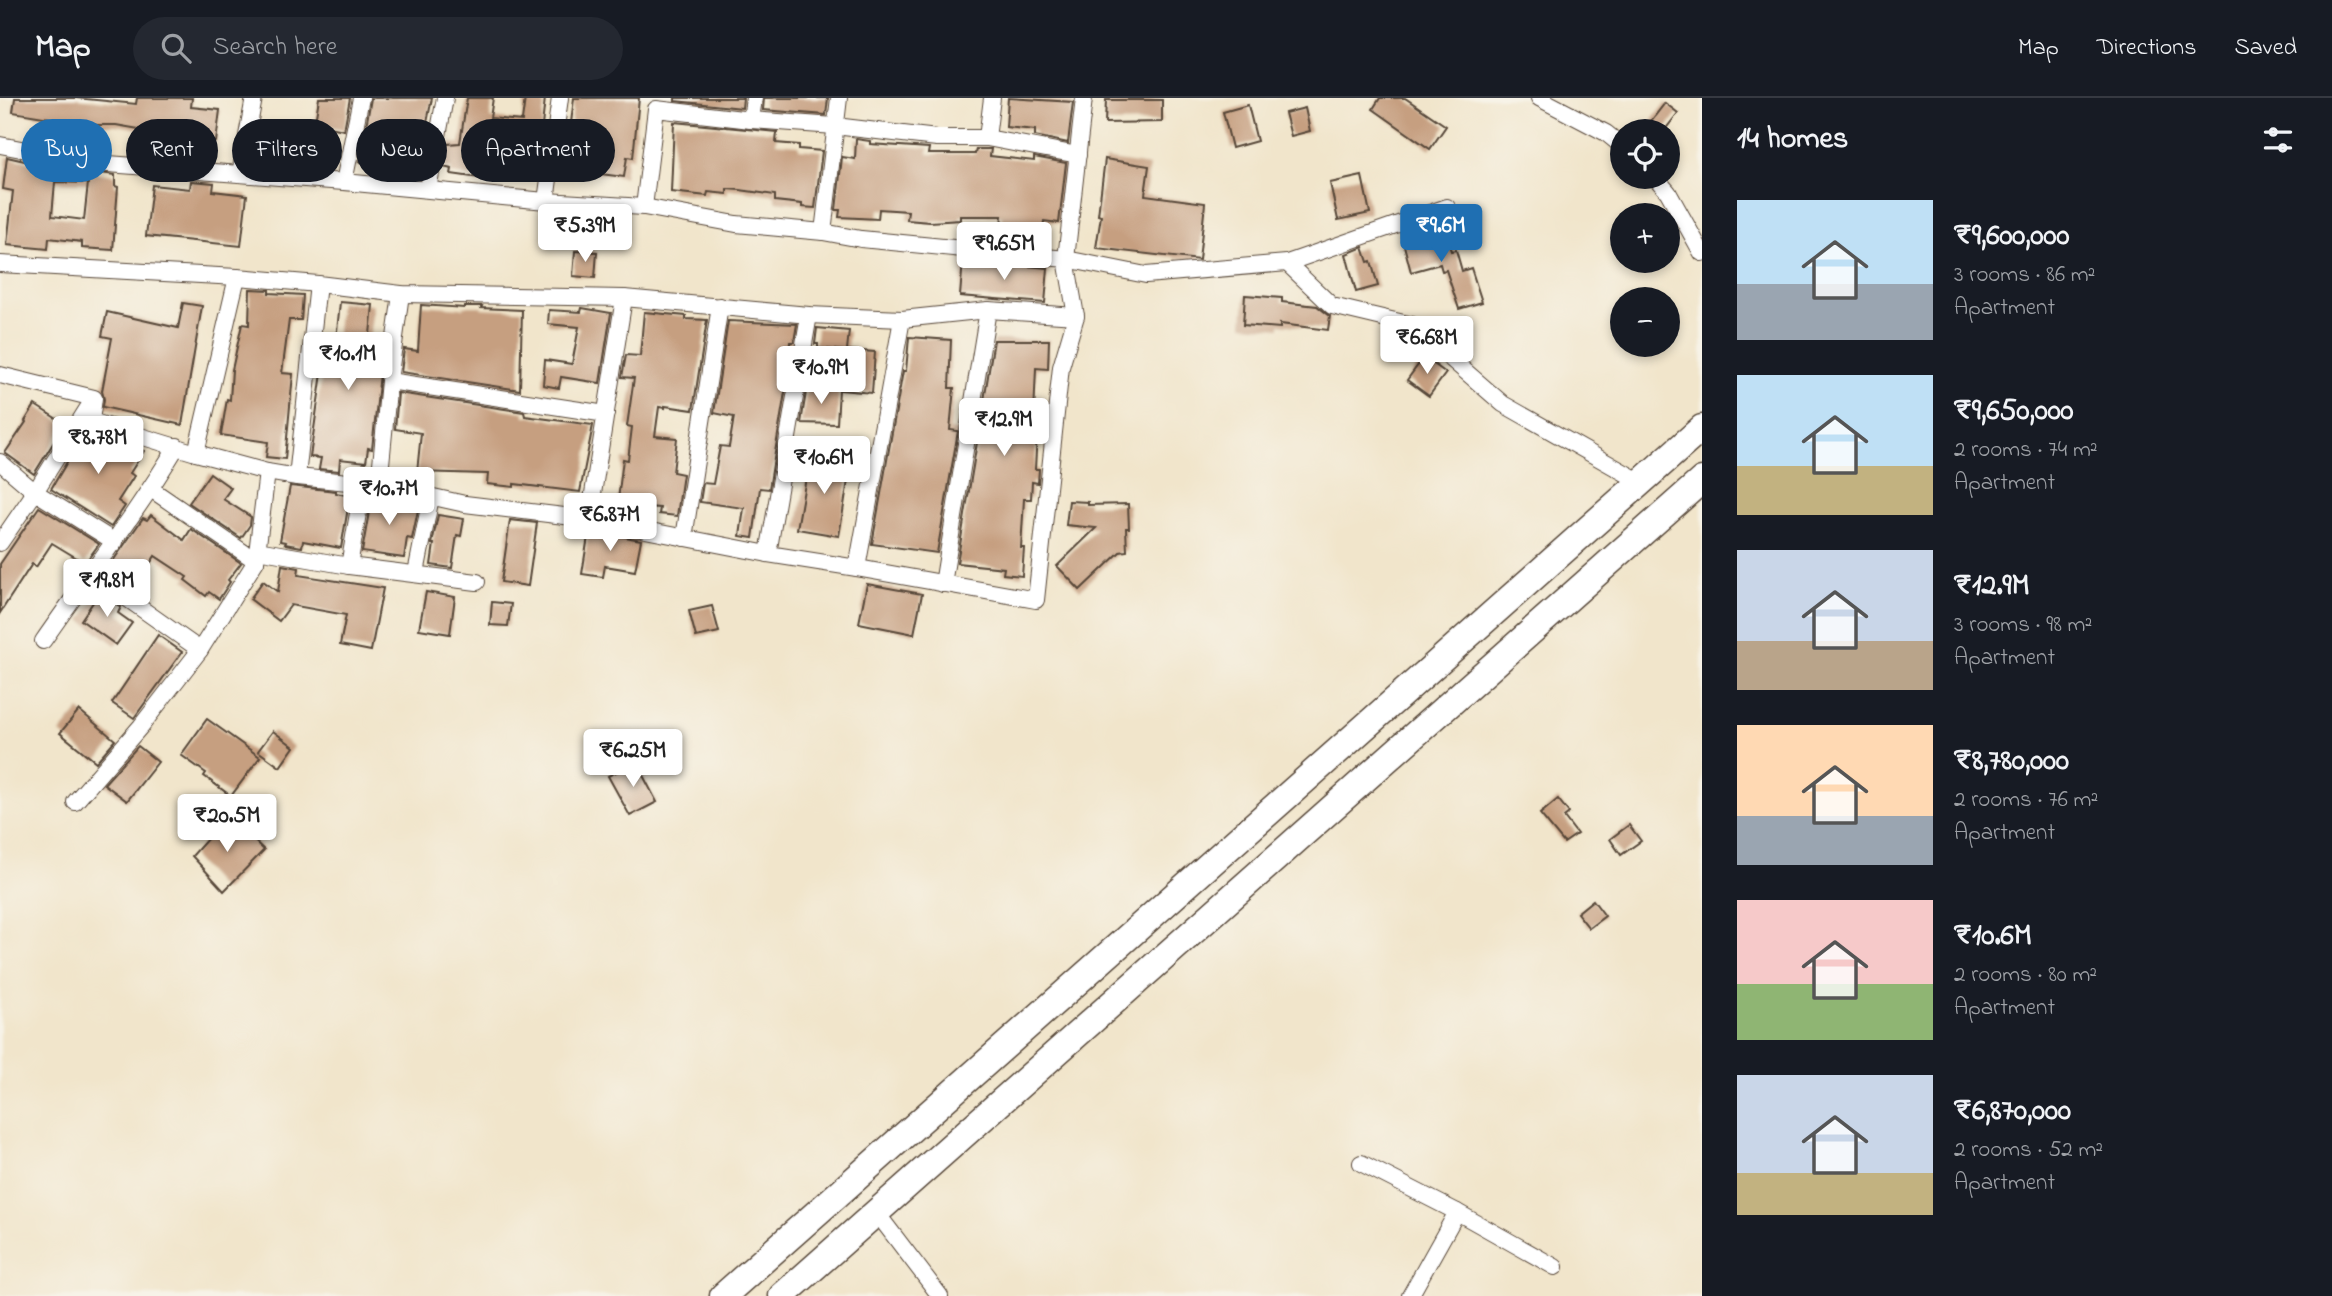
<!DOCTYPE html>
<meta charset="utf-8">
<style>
body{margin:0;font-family:"Indie Flower",sans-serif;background:#242831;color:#f1f3f6;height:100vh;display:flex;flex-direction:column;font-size:26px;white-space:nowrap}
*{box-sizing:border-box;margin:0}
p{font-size:23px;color:#9ea1a6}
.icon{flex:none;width:38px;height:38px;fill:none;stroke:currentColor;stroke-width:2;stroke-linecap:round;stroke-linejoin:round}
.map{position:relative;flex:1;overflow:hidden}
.drawer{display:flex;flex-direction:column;background:#171b24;width:630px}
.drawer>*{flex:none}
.guide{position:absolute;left:21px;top:21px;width:665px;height:63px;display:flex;gap:14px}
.buttons{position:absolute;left:1610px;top:21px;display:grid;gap:14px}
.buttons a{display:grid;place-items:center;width:70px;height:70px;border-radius:50%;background:#171b24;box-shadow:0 4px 10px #0003;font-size:35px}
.price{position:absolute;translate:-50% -60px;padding:0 16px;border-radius:7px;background:#fff;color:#222;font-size:23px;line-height:46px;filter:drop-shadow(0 2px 4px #0008)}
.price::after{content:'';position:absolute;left:50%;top:42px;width:21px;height:16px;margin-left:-10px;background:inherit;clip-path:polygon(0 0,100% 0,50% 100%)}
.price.active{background:#1f6fb2;color:#fff}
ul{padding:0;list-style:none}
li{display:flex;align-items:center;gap:21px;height:175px;padding:0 35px}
li span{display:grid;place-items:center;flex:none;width:196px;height:140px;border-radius:0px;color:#555}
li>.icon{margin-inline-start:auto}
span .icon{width:84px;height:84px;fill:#fffc;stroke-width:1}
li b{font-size:30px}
h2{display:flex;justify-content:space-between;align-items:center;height:84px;padding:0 35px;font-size:30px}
.chip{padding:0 24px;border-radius:32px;background:#171b24;box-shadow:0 4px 10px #0003;font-size:24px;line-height:63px}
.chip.active{background:#1f6fb2;color:#fff}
header{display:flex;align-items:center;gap:42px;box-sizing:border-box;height:98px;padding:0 35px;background:#171b24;border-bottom:2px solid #363941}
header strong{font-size:33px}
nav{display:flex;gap:38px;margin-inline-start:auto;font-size:24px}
.search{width:490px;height:63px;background:#242831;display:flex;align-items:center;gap:18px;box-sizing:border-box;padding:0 24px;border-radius:38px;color:#9ea1a6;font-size:26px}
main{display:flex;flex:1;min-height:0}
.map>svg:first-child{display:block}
.building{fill:#c69f80;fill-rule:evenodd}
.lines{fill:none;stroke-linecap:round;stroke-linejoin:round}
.minor-casing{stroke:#564638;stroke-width:18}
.trunk-casing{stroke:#564638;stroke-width:29}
.minor{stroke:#fff;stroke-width:16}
.trunk{stroke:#fff;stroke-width:26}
</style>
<header>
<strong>Map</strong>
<div class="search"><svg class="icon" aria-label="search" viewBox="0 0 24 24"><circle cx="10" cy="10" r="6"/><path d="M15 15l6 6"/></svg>Search here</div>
<nav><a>Map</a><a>Directions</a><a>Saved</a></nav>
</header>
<main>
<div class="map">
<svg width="1702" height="1198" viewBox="0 0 1702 1198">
<rect width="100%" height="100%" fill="#f7f3e8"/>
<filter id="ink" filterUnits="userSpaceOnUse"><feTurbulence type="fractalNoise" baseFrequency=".0143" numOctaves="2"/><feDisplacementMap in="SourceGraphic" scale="14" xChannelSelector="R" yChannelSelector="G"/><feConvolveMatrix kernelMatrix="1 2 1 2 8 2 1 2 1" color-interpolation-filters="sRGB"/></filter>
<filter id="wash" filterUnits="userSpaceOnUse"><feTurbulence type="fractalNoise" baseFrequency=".00686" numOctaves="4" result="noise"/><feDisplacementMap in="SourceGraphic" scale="28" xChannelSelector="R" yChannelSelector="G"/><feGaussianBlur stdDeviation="1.57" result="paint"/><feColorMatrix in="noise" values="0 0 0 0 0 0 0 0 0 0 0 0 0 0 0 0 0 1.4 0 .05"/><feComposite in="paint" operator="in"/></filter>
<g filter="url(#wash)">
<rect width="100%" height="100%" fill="#f1e5cb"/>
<g id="blocks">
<g class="building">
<path d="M15,0H76L136,6L137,0H192L191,9L220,12L216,44L162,38V35L116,27H95L94,31L73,29V32L49,29L50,20L13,14Z"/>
<path d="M319,0H350L344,32L329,29L328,33L314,31Z"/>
<path d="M371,0H432L423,44L426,45L422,67L388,62L387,69L360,64Z"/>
<path d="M467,0H493L490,20L522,23L525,0H545L540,47H543L539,74L532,73L531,78L502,75L501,83L451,76L452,71L443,69L447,46L460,45Z"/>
<path d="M574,0H639L633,60L627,59L624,79L576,73V78L560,76L564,50H568Z"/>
<path d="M675,0H743L742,10L675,3Z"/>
<path d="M764,0H828L826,17L763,12Z"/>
<path d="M1008,0L1073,4L1068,45L1035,38V32L1006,29Z"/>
<path d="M1380,0H1405L1446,28L1430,51L1373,11Z"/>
<path d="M1106,2H1162V24L1105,25Z"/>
<path d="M1665,5L1678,15L1664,33H1657L1648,27Z"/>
<path d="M1248,7L1257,43L1232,50L1223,14Z"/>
<path d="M1305,10L1310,33L1291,38L1285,15Z"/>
<path d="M674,24L777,34L776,45L799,47V51L822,53L815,110L802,109V106L775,103V97L740,92L727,91V96L708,94L707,98L671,94Z"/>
<path d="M276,25L313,32L308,61L270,55Z"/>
<path d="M856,41L870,43V46L929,50L928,56H975L976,51H991L990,58L1034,63V59L1066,65L1059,125L1044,123L1043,130L1021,128L1019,137L1000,135L1002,118H960V122L930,124L907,122L908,113L879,111L878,121L839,119L840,112H836L842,59L855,61Z"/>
<path d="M7,59L42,67L115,77V88L118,89L113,152L82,150V144L49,140L48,151L7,147L13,93L3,91ZM55,84L88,85L84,122L52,118Z"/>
<path d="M1105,61L1149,68L1145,97L1205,105L1199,162L1096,150L1101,118L1098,117Z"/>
<path d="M1362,78L1370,115L1338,122L1330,85Z"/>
<path d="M191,83L214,85L213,93L247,97L241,148L146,138L152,87L190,91Z"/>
<path d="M1423,129L1426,140L1445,134L1451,153L1456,152L1462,173L1471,170L1482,204L1459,211L1446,172L1442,173L1440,166L1411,174L1401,136Z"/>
<path d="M1363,149L1368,164L1371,163L1378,188L1356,194L1346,156Z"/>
<path d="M575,153L597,154L595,180L573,178Z"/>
<path d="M963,162L1048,170L1045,205L960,198Z"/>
<path d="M250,191L269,192V195L303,197L301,222H289L282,275L293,276L285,361L266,359L268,344L221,337L227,301L230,302L232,272L242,226L249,227Z"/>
<path d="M1245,197L1282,200V204L1317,208L1330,218L1328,232L1280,226V230L1243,227Z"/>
<path d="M340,204L373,207L369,246L383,247L372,351L368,350L366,364L340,361L339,373L319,371L321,360L310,359L324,261L334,262Z"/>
<path d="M183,205L202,208L182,327L103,309L104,301L102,293L112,240L102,238L107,214L178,230Z"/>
<path d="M421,207L464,210V208H482L481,210L522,212L520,292L401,274L404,251L418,253Z"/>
<path d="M582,210L611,215L600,285L561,279L559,290L543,287L545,262L572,266L579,229L548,226L549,212L581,214Z"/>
<path d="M644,214L686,218V221L707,222L693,312L665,308V310L659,309L655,338L677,340L673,374L683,376L677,418L659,416L660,410L632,408L633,403L618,402L623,361L628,362L632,329L627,328L634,280L622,279L626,257L640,258Z"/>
<path d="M728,223L797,226L794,244H790L788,276L769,391L760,390L753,440L740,438L744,410L700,404L703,385L713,386L720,348L729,349L734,319L714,315Z"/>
<path d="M817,230L849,233L847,252L875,254L872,295L841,292L845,253L818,250V246H815Z"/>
<path d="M909,239L951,242L949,290H954L950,332L958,333L937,455L872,446L903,273H906Z"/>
<path d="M994,242H1049L1048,271L1036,270L1034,316H1038L1035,371H1039L1038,385L1032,384L1031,401H1024L1021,450H1024L1022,478L1003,476L1004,470L957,465Z"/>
<path d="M1424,259L1446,275L1429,298L1407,282Z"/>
<path d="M807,288L839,291L837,326L801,325Z"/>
<path d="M398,295L524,314L525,318L593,327L580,394L514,386V389L487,386L488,376L417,374L421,335L395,331Z"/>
<path d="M35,307L65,326L34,376L5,355L26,324L25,323Z"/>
<path d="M86,332L105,338L120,348L123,344L144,353L130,375L134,378L118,403L125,408L111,429L51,391Z"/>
<path d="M810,357L851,364L839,438L797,431Z"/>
<path d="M210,375L231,390L223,401L251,419L250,427L241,440L189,405Z"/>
<path d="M290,388L336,393V395L350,398L341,450L303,443L302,449L285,446L286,444L280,443Z"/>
<path d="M372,397L419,407L412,441L407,440L404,460L362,454Z"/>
<path d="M1069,403L1088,404V407L1128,406L1129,430H1126L1127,453L1120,454L1080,492L1057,468L1096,430L1066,427Z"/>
<path d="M39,409L99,446L85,465L52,445L36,469L32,466L0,515V466Z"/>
<path d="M151,417L184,442L191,431L241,465L228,482L230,484L219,501L209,494L206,498L185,482L187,479L155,458L133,492L106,473L143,420L147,422Z"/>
<path d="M438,417L464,421L461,438L457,437L452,470L431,467L434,446H432Z"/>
<path d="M510,422L537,425L528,488L501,484Z"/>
<path d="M589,432L641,442L635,473L605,468L603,479L582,476Z"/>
<path d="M282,467L299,470L298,477L383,490L371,553L340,547L346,517L291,507L279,523L250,501L263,483L278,494Z"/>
<path d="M867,486L922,496L914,536L859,525Z"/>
<path d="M100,494L121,509L118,515L132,525L116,547L81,522Z"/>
<path d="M426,494L455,499L450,536L419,531Z"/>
<path d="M492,504L511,506L508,528L490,527Z"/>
<path d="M712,508L719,534L696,539L689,513Z"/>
<path d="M158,537L182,554L134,620L112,605Z"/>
<path d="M79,612L115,642L96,664L60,635Z"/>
<path d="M207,621L260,659L231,698L204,678L206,675L181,657Z"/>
<path d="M273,633L294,649L280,669L258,653Z"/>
<path d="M138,648L158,664L127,703L104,686Z"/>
<path d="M636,664L657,704L630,718L608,678Z"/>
<path d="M1558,701L1569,715L1564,719L1577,736L1564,745L1540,716Z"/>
<path d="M226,720L239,732L241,730L264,752L224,793L192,758Z"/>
<path d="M1629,727L1641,743L1621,757L1610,741Z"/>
<path d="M1593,802L1605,818L1589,830L1577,815Z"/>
</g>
</g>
</g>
<g filter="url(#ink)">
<use href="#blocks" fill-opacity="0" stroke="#564638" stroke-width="2"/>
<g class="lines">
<defs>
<g id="minor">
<path d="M1539,0L1606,35L1622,48"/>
<path d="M751,22L835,28L937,40H987L1078,57"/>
<path d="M987,40L992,0"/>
<path d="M0,47L95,65L344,84L546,103L644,109L736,126L823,134L861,141L1066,161L1146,177L1287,165L1447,109"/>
<path d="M240,76L254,0"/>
<path d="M1655,79L1668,94L1702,155"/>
<path d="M344,84L361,0"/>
<path d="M428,91L445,0"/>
<path d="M546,103L560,0"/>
<path d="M644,109L656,11L751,22L754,0"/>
<path d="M823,134L839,0"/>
<path d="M1287,165L1332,208L1412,227L1503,306L1641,384"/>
<path d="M0,166L237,179L318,186L401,196L624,200L809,217L902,221L988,212L1076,218"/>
<path d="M401,196L389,283L606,316"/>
<path d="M0,277L94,300L91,323L196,355L267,374L297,379L379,387L465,406L589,421L768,456L857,470L1036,502L1061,269L1076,218L1066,161L1084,0"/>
<path d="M196,355L237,179"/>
<path d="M0,364L35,394L115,444"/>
<path d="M297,379L318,186"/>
<path d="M379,387L389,283"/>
<path d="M151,391L256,463"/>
<path d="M589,421L624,200"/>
<path d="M684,440L720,208"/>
<path d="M0,445L35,394L91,305"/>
<path d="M257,452L349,468L477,484"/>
<path d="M768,456L809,217"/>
<path d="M349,468L363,386"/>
<path d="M857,470L902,221"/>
<path d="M91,475L200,552"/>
<path d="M416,475L431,399"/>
<path d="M943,486L988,212"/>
<path d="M43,543C88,478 136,416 177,348"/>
<path d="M75,704L141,628L200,552L256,463L267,374"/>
<path d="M1361,1065L1457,1114L1555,1169"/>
<path d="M876,1114L940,1198"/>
<path d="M1410,1198L1457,1114"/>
</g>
<g id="trunk">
<path d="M723,1198L1702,330"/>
<path d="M782,1198L1702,382"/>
</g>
</defs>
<use href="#minor" class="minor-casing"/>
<use href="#trunk" class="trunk-casing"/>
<use href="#minor" class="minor"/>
<use href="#trunk" class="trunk"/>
</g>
</g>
</svg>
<div class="buttons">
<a><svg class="icon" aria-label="locate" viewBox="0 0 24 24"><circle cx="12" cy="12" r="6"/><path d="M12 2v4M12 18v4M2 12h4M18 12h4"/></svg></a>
<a>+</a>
<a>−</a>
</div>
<b class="price" style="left:585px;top:166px">₹5.39M</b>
<b class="price active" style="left:1441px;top:166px">₹9.6M</b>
<b class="price" style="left:1004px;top:184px">₹9.65M</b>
<b class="price" style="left:1427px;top:278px">₹6.68M</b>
<b class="price" style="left:348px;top:294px">₹10.1M</b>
<b class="price" style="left:821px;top:308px">₹10.9M</b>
<b class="price" style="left:1004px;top:360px">₹12.9M</b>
<b class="price" style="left:98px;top:378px">₹8.78M</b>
<b class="price" style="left:824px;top:398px">₹10.6M</b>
<b class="price" style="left:389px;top:429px">₹10.7M</b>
<b class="price" style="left:610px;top:455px">₹6.87M</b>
<b class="price" style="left:107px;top:521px">₹19.8M</b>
<b class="price" style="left:633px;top:691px">₹6.25M</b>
<b class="price" style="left:227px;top:756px">₹20.5M</b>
<div class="guide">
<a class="chip active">Buy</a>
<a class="chip">Rent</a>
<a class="chip">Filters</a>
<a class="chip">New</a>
<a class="chip">Apartment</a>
</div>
</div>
<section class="drawer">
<h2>14 homes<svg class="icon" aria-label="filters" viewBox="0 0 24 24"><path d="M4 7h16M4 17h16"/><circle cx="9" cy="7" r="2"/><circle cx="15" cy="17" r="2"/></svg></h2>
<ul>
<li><span style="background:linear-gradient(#bfe0f5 60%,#9aa5b1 0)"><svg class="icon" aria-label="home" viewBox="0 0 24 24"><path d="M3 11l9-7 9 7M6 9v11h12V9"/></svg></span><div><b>₹9,600,000</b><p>3 rooms · 86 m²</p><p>Apartment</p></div></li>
<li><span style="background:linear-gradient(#bfe0f5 65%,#c2b280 0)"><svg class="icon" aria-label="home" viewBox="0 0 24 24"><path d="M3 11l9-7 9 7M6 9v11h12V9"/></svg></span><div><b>₹9,650,000</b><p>2 rooms · 74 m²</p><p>Apartment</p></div></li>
<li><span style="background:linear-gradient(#c9d6e8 65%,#b9a48a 0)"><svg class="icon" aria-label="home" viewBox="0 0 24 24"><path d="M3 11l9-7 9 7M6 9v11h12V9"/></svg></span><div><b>₹12.9M</b><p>3 rooms · 98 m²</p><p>Apartment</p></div></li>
<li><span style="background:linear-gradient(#ffd9b3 65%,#9aa5b1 0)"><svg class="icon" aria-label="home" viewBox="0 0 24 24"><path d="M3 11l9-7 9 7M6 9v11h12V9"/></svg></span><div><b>₹8,780,000</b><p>2 rooms · 76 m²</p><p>Apartment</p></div></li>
<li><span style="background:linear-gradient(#f6c9c9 60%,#8fb573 0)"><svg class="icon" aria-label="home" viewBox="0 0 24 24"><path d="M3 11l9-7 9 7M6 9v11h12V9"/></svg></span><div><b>₹10.6M</b><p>2 rooms · 80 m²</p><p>Apartment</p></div></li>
<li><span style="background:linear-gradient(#c9d6e8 70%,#c2b280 0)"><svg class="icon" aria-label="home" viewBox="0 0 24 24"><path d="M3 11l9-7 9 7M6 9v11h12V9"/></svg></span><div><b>₹6,870,000</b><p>2 rooms · 52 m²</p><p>Apartment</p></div></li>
</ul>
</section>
</main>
